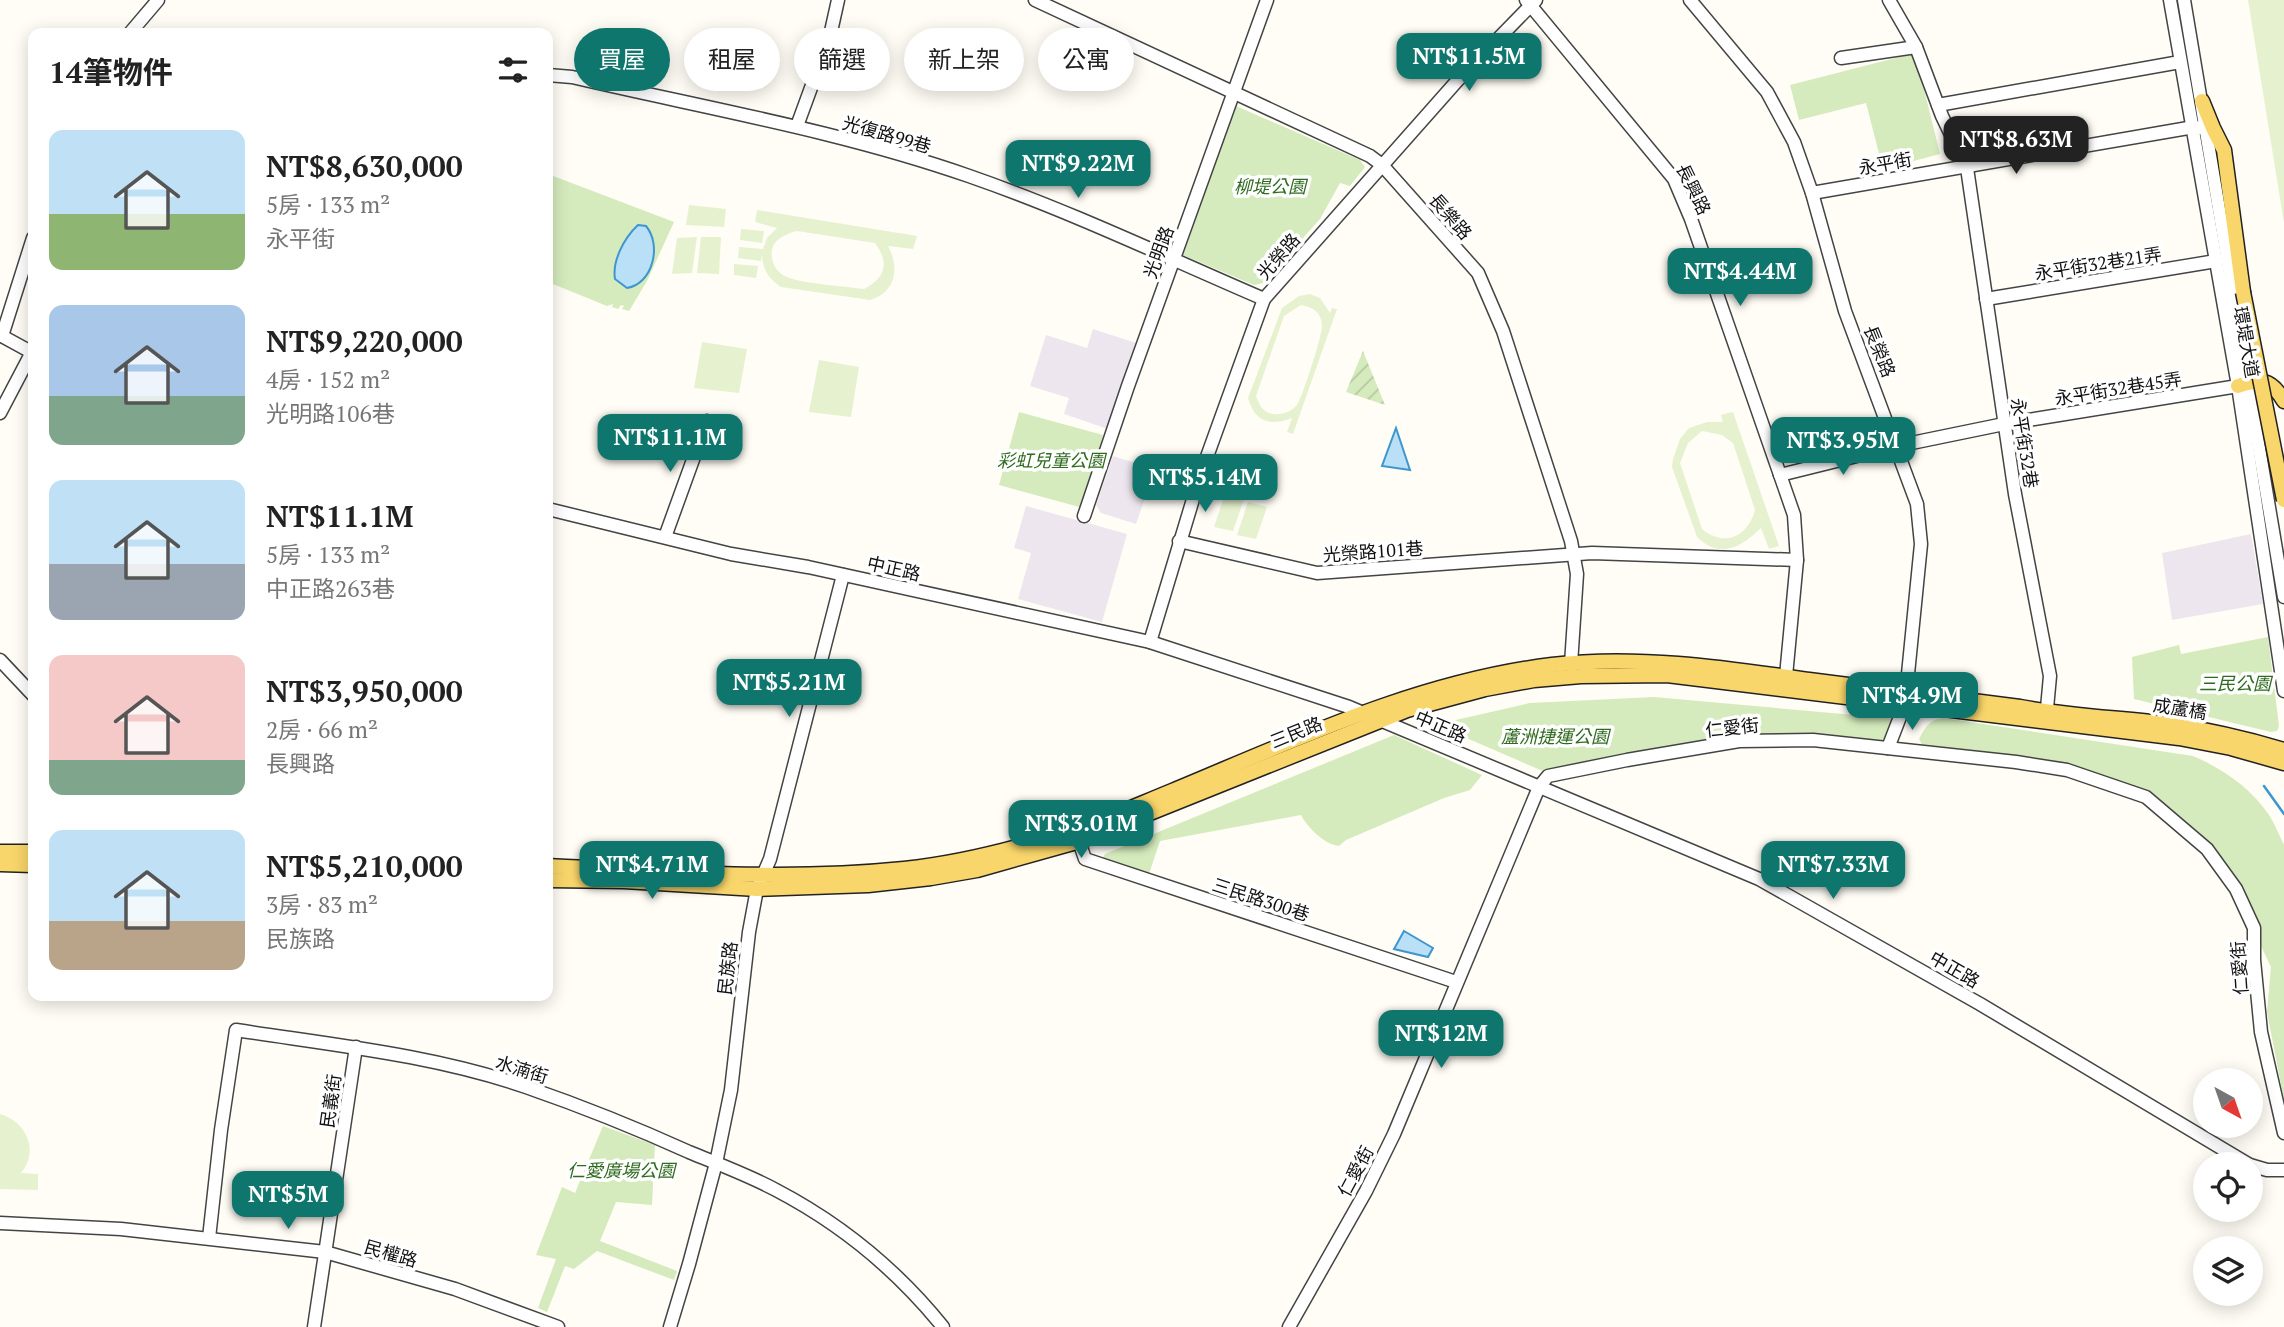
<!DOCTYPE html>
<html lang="zh-TW">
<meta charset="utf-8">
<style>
body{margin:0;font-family:"PT Serif","Noto Sans TC",serif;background:#f6f6f6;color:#222;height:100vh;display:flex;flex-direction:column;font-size:26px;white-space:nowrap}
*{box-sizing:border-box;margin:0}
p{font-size:23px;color:#767676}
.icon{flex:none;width:38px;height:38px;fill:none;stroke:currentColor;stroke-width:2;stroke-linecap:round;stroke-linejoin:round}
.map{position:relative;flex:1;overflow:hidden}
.sheet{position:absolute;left:28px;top:28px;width:525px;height:973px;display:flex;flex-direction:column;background:#fff;border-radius:14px;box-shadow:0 4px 18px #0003}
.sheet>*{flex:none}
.guide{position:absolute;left:574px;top:28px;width:665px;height:63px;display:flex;gap:14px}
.needle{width:46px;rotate:140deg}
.fabs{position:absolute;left:2193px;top:1068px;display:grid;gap:14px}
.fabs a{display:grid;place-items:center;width:70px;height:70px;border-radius:50%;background:#fff;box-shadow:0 4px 18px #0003;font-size:35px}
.price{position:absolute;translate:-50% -60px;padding:0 16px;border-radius:14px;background:#0f766e;color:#fff;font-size:23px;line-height:46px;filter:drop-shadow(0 2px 4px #0008)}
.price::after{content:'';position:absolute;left:50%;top:42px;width:21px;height:16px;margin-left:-10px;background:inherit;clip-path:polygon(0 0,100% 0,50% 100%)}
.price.current{background:#222;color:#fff}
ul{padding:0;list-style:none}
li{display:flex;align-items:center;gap:21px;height:175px;padding:0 21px}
li span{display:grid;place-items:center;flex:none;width:196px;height:140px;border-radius:14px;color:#555}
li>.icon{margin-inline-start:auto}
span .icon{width:84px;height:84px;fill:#fffc;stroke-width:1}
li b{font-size:30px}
h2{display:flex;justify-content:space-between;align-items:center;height:84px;padding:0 21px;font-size:30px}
.tag{padding:0 24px;border-radius:32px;background:#fff;box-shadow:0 4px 18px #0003;font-size:24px;line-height:63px}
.tag.current{background:#0f766e;color:#fff}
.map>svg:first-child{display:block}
.industrial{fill:#eee6ef}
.grass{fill:#d5ebbd}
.garden{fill:url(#garden-furrows)}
.pitch{fill:#e6f2cf;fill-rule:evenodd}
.water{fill:#b9e0f7;stroke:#3f96cf;stroke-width:2}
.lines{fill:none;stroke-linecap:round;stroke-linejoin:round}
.stream{stroke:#3f96cf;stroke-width:2.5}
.minor-casing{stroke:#444;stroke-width:15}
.major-casing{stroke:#222;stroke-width:17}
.minor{stroke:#fff;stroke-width:12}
.major{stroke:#f9d66b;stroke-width:14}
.major-bridge-casing{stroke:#222;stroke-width:17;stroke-linecap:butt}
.major-bridge{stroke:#f9d66b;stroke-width:14}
.labels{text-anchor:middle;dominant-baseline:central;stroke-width:7;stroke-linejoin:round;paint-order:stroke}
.street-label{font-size:18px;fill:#111;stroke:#fff}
.park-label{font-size:18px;font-style:italic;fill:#2f6b1f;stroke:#fff}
</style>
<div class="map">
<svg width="2284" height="1327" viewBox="0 0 2284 1327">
<defs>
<pattern id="garden-furrows" width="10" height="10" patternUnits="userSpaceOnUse" patternTransform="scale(1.75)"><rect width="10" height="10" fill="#d5ebbd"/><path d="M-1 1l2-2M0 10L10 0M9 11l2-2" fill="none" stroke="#b6c8a1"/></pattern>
</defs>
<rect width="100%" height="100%" fill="#fffdf5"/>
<g class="industrial">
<path d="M1093,329L1136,343L1108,429L1064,414L1069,398L1030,386L1046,335L1087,348Z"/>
<path d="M1113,456L1155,469L1136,524L1101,513L1096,505Z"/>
<path d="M1026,506L1127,534L1102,622L1018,599L1031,553L1014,548Z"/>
<path d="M2251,534L2263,604L2172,620L2162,553Z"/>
</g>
<g class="grass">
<path d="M1915,53L1940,154L1883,169L1866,103L1799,120L1790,85Z"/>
<path d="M1236,106L1360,160L1365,167L1350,186L1340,183L1320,219L1263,283L1254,285L1183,255Z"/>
<path d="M548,174L674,222L647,281L629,311L622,309L624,306L621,305L618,309L612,307L613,304L607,306L548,282Z"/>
<path d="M1019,412L1103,435L1083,508L999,485Z"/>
<path d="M2268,637L2279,726L2277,731L2271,732L2134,699L2132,657L2179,645L2181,654Z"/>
<path d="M1654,697L1899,719L1888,748L1741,737L1545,772L1448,730L1447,722L1530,703Z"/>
<path d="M1944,718L2193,756C2222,768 2252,789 2269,815C2275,824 2279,835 2284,845V1100L2267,1012L2271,967L2261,946L2257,918L2245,892L2211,848L2142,792L2120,781L2069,767L1923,747L1919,739C1926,726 1929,720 1944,718Z"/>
<path d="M1394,735L1482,775L1470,790L1444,798L1346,840L1339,846C1325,845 1307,827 1301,815L1160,841L1149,874L1102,859L1105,854Z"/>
<path d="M603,1126L655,1145L652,1205L616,1202L600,1241L677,1271L674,1280L597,1251L574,1269L565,1266L547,1312L538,1308L556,1259L536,1255L562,1187L575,1193Z"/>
</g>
<path class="garden" d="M1363,351L1385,405L1346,392Z"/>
<g class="pitch">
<path d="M2248,0H2284V223Z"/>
<path d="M689,205L726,209L724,227L686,225Z"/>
<path d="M757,210L917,236L913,249L888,246C900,268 896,292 870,300L781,287C768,278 763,270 762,255L761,261L738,258L739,247L763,249L767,238L777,228L755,222ZM797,231L875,243C890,263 885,278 864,289C844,286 804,284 787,277C776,273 770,261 772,250C774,239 788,233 797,231Z"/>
<path d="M741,229L764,231L762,243L740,240Z"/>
<path d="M697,237L692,273L672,274L677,238Z"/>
<path d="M701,237H721L719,274L697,273Z"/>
<path d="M734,264L758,266L756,278L734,275Z"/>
<path d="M1310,294L1320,298L1330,313L1332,308L1337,309L1293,434L1287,432L1292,418C1271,426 1255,423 1248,398L1282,308L1299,296ZM1301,305C1313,307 1321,312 1322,325C1323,333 1303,395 1298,403C1292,414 1273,418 1264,410C1260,407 1258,400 1256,396L1284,316Z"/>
<path d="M702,342L747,349L739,393L694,388Z"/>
<path d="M819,360L859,367L851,417L809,412Z"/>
<path d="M1732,412H1733L1779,546L1769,549L1761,528C1741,547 1721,560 1697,537L1672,467L1673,459L1680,439L1689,428L1707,422H1723L1721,415ZM1702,431L1722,435L1733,443L1755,510C1748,536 1725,548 1702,529L1680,463L1688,443Z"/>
<path d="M1225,494L1244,499L1233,531L1214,527Z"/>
<path d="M1248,502L1267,507L1256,539L1237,535Z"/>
<path d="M0,1114C26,1121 40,1151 21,1173L38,1174V1190L0,1189Z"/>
</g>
<g class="water">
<path d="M638,225L646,226C662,245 653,284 627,288L615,279C612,261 624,238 638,225Z"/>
<path d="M1396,428L1410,470L1382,466Z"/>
<path d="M1404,931L1433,948L1428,957L1394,949Z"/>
</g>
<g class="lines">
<path class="stream" d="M2264,786L2284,814"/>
<defs>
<g id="minor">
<path d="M1035,0L1370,156L1382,165L1478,273L1503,331L1571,541L1577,574L1571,664"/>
<path d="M1526,0L1674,179L1691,219L1794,515L1797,560L1786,676"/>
<path d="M1690,0L1767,92L1794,142L1812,193L1845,311L1917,504L1921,544L1905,704L1888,748"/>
<path d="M1889,0L1916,47L1942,116L1967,168L2015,494L2050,676L2046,719"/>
<path d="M2170,0L2238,386L2284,691"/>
<path d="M2184,0L2284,597"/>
<path d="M130,33L158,0"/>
<path d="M1841,58L1916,47"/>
<path d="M548,75L572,77C705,108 840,131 969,176C1070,211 1166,257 1264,299"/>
<path d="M1938,105L2180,62"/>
<path d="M797,126L830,36L838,0"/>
<path d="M1812,193L2194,127L2201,128"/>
<path d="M1986,299L2216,261"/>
<path d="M0,335L33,353"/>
<path d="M2,336L33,238"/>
<path d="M0,413L32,352"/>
<path d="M1780,475L1897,446L2004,424L2238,386"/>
<path d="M548,509L731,554L808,567L1150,642L1349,707L1759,879L1980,1004L2248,1164"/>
<path d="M1084,516L1128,386L1267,0"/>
<path d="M665,537L707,421"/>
<path d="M1179,541L1317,573L1592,553L1797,560"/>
<path d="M1150,642L1200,476L1264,299L1457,81L1536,0"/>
<path d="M0,660L33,695"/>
<path d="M1076,832L1085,859L1456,982"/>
<path d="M2250,1165L2267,1170H2284"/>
<path d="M0,1223L121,1229L325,1252L455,1289L558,1327"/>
<path d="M209,1238L221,1130L236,1030C333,1045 433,1055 526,1087C581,1106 636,1128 689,1152C718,1164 748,1175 776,1190C841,1224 897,1270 943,1327"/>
<path d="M314,1327L356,1047"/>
<path d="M670,1327L689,1264L716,1163L731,1090L749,932L757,889L770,859L843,575"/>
<path d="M1289,1327L1366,1191L1394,1134L1539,787L1548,776L1627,760L1739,741L1813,740L2016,762L2067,770L2146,797L2207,849L2236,889L2254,928V960L2261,1032L2284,1133"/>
</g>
<g id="major">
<path d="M2202,101L2213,128L2224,150L2243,292"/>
<path d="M2238,386C2261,378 2271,379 2284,401"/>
<path d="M0,852H33"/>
<path d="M0,864L33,865"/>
<path d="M548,866C666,872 786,881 904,869C960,863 1019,848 1074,830C1107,819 1140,804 1172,791C1295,740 1419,681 1552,665C1638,655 1725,668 1809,680C1879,689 1949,698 2020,707C2069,716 2119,718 2169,724C2207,730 2247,739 2284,750"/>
<path d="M548,880L624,881L757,889L868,885L931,878L977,870L1080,841L1407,710L1485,689L1534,680L1581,676L1667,675L2179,738L2231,748L2284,763"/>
</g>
</defs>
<use href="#minor" class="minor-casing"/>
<use href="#major" class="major-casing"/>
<use href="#minor" class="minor"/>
<use href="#major" class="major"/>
<defs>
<path id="major-bridge" d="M2243,292L2284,500"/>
</defs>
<use href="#major-bridge" class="major-bridge-casing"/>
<use href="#major-bridge" class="major-bridge"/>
</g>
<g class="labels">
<g class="street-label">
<text transform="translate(887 134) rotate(16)">光復路99巷</text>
<text transform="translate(1885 163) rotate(-10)">永平街</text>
<text transform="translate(1694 189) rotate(64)">長興路</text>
<text transform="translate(1451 216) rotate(49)">長樂路</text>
<text transform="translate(1158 252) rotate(-70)">光明路</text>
<text transform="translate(1278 256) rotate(-49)">光榮路</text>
<text transform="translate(2098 263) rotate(-9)">永平街32巷21弄</text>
<text transform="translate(2247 342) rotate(80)">環堤大道</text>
<text transform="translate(1880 351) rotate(68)">長榮路</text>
<text transform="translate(2118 388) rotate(-9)">永平街32巷45弄</text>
<text transform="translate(2025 443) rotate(81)">永平街32巷</text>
<text transform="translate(1373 551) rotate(-4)">光榮路101巷</text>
<text transform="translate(894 568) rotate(13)">中正路</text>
<text transform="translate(2180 708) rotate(9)">成蘆橋</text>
<text transform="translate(1441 726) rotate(23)">中正路</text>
<text transform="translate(1732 727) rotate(-6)">仁愛街</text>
<text transform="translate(1296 732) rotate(-22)">三民路</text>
<text transform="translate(1261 899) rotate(18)">三民路300巷</text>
<text transform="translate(727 968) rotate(-83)">民族路</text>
<text transform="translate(2239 968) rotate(-94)">仁愛街</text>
<text transform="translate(1955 969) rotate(30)">中正路</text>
<text transform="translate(522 1069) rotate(17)">水湳街</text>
<text transform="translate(330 1101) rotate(-82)">民義街</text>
<text transform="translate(1355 1171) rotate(-62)">仁愛街</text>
<text transform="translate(391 1253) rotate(16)">民權路</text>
</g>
<g class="park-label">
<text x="1270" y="186">柳堤公園</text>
<text x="1051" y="460">彩虹兒童公園</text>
<text x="2235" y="683">三民公園</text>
<text x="1555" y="736">蘆洲捷運公園</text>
<text x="621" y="1170">仁愛廣場公園</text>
</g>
</g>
</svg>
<div class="fabs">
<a><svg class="needle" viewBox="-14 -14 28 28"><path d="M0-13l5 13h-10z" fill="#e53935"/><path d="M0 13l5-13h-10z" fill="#767676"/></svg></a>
<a><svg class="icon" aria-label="locate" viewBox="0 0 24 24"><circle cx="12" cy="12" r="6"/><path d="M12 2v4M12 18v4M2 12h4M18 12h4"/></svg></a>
<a><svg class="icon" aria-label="layers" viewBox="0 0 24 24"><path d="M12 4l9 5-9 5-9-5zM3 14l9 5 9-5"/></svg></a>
</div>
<b class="price" style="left:1469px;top:93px">NT$11.5M</b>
<b class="price current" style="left:2016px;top:176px">NT$8.63M</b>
<b class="price" style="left:1078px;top:200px">NT$9.22M</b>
<b class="price" style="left:1740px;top:308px">NT$4.44M</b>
<b class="price" style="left:670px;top:474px">NT$11.1M</b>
<b class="price" style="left:1843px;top:477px">NT$3.95M</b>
<b class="price" style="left:1205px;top:514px">NT$5.14M</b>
<b class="price" style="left:789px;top:719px">NT$5.21M</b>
<b class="price" style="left:1912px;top:732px">NT$4.9M</b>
<b class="price" style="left:1081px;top:860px">NT$3.01M</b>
<b class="price" style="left:652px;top:901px">NT$4.71M</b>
<b class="price" style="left:1833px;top:901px">NT$7.33M</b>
<b class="price" style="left:1441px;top:1070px">NT$12M</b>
<b class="price" style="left:288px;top:1231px">NT$5M</b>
<div class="guide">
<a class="tag current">買屋</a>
<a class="tag">租屋</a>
<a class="tag">篩選</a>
<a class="tag">新上架</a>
<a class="tag">公寓</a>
</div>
<section class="sheet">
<h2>14筆物件<svg class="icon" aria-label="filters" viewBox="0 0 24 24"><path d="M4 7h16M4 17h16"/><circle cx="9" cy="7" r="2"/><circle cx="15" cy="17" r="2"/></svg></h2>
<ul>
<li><span style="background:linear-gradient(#bfe0f5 60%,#8fb573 0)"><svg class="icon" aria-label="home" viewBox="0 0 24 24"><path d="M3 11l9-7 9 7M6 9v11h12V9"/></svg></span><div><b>NT$8,630,000</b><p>5房 · 133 m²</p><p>永平街</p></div></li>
<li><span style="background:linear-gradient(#a9c7e8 65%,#7fa58c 0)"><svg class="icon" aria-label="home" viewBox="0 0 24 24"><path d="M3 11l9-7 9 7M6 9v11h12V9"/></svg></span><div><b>NT$9,220,000</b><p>4房 · 152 m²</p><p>光明路106巷</p></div></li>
<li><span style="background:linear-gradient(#bfe0f5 60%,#9aa5b1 0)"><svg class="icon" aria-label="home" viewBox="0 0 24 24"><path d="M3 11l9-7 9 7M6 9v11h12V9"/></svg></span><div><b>NT$11.1M</b><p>5房 · 133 m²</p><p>中正路263巷</p></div></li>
<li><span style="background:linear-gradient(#f6c9c9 75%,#7fa58c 0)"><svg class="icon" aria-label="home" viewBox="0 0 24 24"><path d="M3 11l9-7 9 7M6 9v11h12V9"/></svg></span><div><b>NT$3,950,000</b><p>2房 · 66 m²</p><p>長興路</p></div></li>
<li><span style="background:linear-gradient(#bfe0f5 65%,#b9a48a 0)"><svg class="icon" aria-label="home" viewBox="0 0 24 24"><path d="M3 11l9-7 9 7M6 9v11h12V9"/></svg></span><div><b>NT$5,210,000</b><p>3房 · 83 m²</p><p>民族路</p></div></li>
</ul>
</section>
</div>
